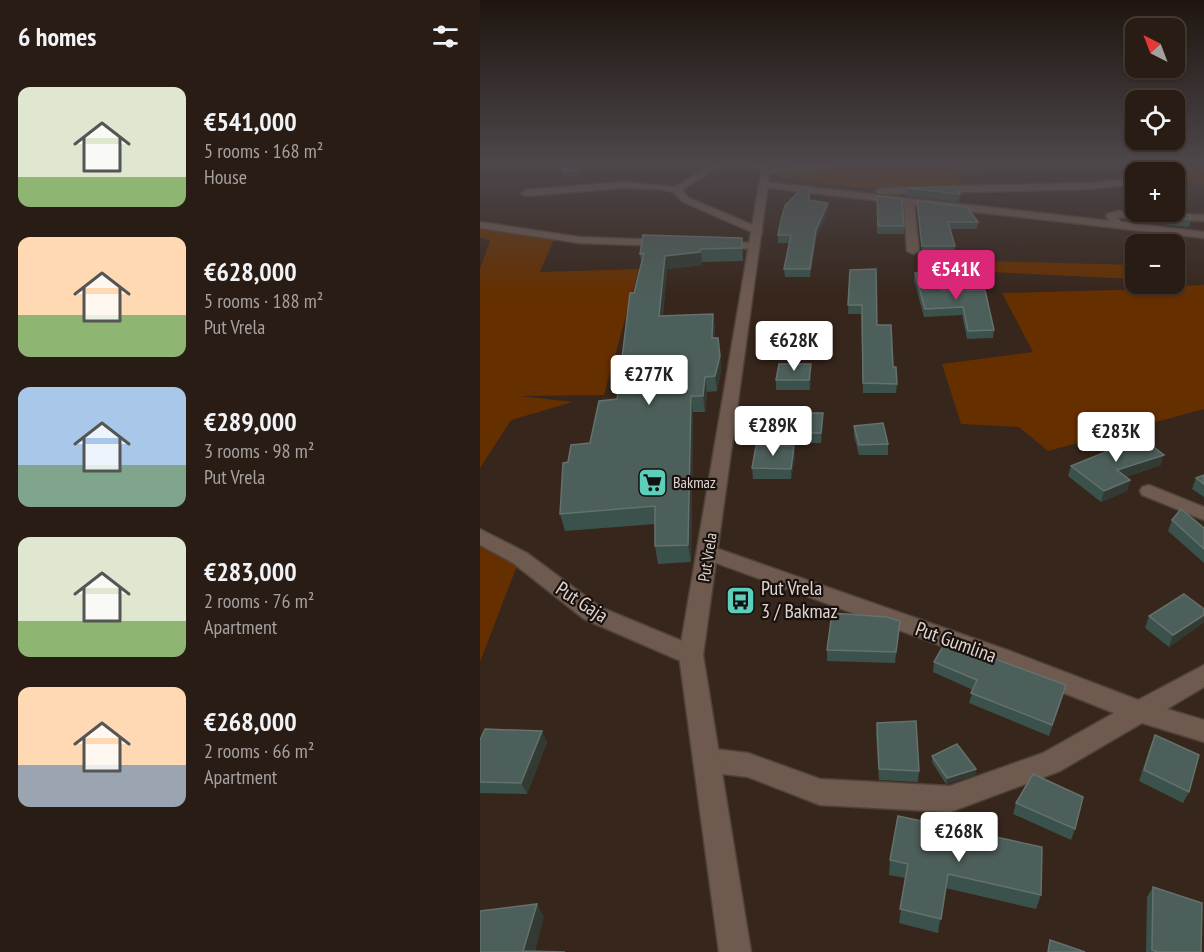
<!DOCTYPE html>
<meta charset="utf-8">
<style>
body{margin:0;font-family:"PT Sans Narrow",sans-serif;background:#31251e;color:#f1f3f6;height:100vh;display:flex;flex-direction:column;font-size:22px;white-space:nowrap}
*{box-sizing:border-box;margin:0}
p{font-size:20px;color:#a5a1a0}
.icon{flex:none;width:33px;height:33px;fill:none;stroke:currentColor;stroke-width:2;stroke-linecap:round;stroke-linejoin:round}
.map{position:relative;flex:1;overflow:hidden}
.sheet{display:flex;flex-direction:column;background:#291c15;width:480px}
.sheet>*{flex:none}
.needle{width:39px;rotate:318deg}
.buttons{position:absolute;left:645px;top:18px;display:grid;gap:12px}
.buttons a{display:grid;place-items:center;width:60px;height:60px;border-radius:12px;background:#291c15;box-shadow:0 2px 4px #0004,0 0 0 2px #453a34;font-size:30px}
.price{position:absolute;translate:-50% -51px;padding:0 14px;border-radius:6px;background:#fff;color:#222;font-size:20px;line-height:39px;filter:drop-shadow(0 2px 3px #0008)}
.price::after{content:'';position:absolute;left:50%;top:36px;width:18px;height:14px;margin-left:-9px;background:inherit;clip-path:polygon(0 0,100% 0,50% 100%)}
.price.selected{background:#db2777;color:#fff}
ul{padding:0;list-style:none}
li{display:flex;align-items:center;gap:18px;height:150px;padding:0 18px}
li span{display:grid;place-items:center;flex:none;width:168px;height:120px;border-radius:12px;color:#555}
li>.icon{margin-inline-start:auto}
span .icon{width:72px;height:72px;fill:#fffc;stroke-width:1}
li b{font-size:26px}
h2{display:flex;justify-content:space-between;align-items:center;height:72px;padding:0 18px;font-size:26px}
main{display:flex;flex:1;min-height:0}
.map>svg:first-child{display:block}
.green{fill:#662f00}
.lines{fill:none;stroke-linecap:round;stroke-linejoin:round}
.street-casing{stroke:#50423a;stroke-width:3}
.secondary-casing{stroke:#50423a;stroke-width:3}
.street{fill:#6e5a4f;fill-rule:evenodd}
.secondary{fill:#6e5a4f;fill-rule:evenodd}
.wall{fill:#3b514c}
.shaded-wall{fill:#323a33}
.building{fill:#4d5f5a;stroke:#64716c;stroke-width:1.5}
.labels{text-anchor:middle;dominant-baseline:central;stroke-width:4.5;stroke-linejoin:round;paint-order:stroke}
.poi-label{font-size:16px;fill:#e0d4ce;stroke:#19110d;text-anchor:start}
.street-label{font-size:16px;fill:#e0d4ce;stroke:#19110d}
.near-poi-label{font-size:20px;fill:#e0d4ce;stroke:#19110d;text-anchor:start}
.near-street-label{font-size:20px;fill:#e0d4ce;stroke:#19110d}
</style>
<main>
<section class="sheet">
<h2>6 homes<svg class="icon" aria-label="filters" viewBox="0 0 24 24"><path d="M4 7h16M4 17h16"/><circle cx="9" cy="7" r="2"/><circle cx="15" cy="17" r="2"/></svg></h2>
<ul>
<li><span style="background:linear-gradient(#dfe7d0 75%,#8fb573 0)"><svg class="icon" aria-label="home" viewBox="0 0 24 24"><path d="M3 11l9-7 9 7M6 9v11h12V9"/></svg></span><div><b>€541,000</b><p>5 rooms · 168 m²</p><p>House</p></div></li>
<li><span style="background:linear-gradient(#ffd9b3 65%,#8fb573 0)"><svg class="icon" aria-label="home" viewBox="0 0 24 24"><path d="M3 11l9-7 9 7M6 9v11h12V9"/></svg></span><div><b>€628,000</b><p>5 rooms · 188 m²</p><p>Put Vrela</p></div></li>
<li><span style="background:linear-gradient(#a9c7e8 65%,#7fa58c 0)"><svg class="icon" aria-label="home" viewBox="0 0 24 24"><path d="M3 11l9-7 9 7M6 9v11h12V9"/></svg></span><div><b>€289,000</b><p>3 rooms · 98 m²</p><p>Put Vrela</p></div></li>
<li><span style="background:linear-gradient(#dfe7d0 70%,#8fb573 0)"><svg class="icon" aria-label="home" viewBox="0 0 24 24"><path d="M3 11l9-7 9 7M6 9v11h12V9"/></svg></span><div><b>€283,000</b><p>2 rooms · 76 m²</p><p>Apartment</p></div></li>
<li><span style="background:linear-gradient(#ffd9b3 65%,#9aa5b1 0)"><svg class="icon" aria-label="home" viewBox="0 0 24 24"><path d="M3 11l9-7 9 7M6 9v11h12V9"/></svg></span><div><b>€268,000</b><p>2 rooms · 66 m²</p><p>Apartment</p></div></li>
</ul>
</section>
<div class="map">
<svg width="724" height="952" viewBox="0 0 724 952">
<rect width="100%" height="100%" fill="#37261c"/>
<g class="green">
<path d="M371,162H724V186L695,179L694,172H665L627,164L477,172L483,187L378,188L296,177V168Z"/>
<path d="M0,227L48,235L57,234L75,237L60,272L159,269L124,395L40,396L93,402L31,420L0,468V269L10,241L0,237Z"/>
<path d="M506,261L655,265V279L511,272Z"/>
<path d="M695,281L701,286L724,285V409L568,451L539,427L481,424L462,364L553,352L522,293L675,289L667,284H694Z"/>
<path d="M0,536L40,558L0,662Z"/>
</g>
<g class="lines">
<defs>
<g id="street">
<path d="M196,162L290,163V167L287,168L240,166L202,190L209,198L282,229V233H274L203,202L193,192L180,189L142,188L46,196L41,193L46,190L142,182L195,187L229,166L200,165Z"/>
<path d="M352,162H380L376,165L286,174L282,171L286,168Z"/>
<path d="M656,178V184L609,189L400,194L395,191L400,188L609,183Z"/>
<path d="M285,182L630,221L626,216L627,214L638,211L724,215V221L637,217L641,222L724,232V238L434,205L439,251L433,254L427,251L424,204L282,187V183Z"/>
<path d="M0,222L99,237L186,240L191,243L186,246L99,243L0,228Z"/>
<path d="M237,242L275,243L280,246L275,249L233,247V243Z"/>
<path d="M669,485L724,507V520L662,495L660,491L662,487Z"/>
<path d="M0,529L47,553L120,607L219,648L223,655L219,662L211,664L203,662L104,619L33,563L0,545Z"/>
<path d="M227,545L530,651L658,700L724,665V687L687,709L724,720V742L662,723L580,771L470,812L340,805L268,777L226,772L217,769L213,760L217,751L226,748L268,753L340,779L470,786L563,753L634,713L514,665L220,557L217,552L220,547Z"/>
</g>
<path id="secondary" d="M283,162H291L223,655L271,952H239L199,655Z"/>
</defs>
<use href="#street" class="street-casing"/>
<use href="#secondary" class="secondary-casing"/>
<use href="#street" class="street"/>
<use href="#secondary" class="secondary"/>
</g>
<g class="wall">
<path d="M426,188L480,194L479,202L426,196Z"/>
<path d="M331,195L330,200L348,211L336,238L330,277H305L304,269L310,243H298V235Z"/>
<path d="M694,196L702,204L700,212L694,211Z"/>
<path d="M437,201L498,222L497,229H470L475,246L474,253H442L437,208Z"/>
<path d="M397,203L424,226V234H397Z"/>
<path d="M687,214L711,219L709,227L687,225L685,221Z"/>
<path d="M262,238L263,261L222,262V265L187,269L183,316L233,314L235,328L234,338L240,353L241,371L237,391L227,392L225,412H213L211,562L178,564L175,546V524L85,531L80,514L88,462L110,443L137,399L154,293L161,262L160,254Z"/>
<path d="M370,270L397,325L413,367L417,384L416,393H383L381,314H368Z"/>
<path d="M435,273L462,290L514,330L513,338L487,339L482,315L444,317L434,280Z"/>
<path d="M331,374L330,390H296V380Z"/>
<path d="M343,413L341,443H304V433Z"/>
<path d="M374,426L408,444V455H379L374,436Z"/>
<path d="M637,446L681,465L646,477L650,480L647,491L621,502L588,476L591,466L636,448Z"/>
<path d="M315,457L311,479H273L272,468Z"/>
<path d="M724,475V497L712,489L716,478Z"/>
<path d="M692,520L724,528V563L688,531Z"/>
<path d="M724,609V621L723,623L689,647L665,628L669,616Z"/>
<path d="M419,632L415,663L347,661V650Z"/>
<path d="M454,662L583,696L569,736L489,703L493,690L453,672Z"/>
<path d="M397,723L439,771L438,782L399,780L396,734Z"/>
<path d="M675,735L709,792L703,803L659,781L670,747Z"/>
<path d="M0,740L67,742L47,794L0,793Z"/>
<path d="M452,756L496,769L495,775L466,784L452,762Z"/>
<path d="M536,803L595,829L591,840L533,814Z"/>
<path d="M418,816L561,895L556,909L465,888L458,933L419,923L425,878L409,875L410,860Z"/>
<path d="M673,887L721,952H666L667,897Z"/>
</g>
<g class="shaded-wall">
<path d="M99,162L101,177L85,179L83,172Z"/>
<path d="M348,203V211L336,238L330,277V269L336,230Z"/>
<path d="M221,249L222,262V265L187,269L182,331L179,316L185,256Z"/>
<path d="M233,314L235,328L234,353L232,338Z"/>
<path d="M238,338L241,371L237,391L235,376Z"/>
<path d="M331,364V374L330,390L329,380Z"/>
<path d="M225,377L227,392L225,412L223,396Z"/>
<path d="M211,396L213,412L211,562L208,545Z"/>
<path d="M343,413V423L341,443V433Z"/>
<path d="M314,446L315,457L311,479V469Z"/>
<path d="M684,455L681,465L634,481L637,470Z"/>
<path d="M650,480L647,491L621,502L624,491Z"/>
<path d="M724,615V621L723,623L689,647L693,635Z"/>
<path d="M62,731L67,742L47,794L41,783Z"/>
<path d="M496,769L495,775L466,784L467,778Z"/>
<path d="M57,904L64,917L55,952L43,951Z"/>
</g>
<g class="building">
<path d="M80,162H99L100,170L83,172Z"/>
<path d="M323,187L331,188L328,200L348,203L336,230L330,269H304L311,235H298L301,220L305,206Z"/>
<path d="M476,187L480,194L426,188Z"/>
<path d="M397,196L422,199L424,226H398Z"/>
<path d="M694,196L699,198L702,204H694Z"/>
<path d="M437,201L487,207L498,222H468L475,246H442Z"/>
<path d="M687,214L709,215L711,219L689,218Z"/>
<path d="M163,235L262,238V248L221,249L220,252L185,256L179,316L233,314L232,338H238L240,356L235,376L225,377L223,396H211L208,545L175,546V506L80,514L83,463L88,462L91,445L110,443L119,401L137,399L150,293H154L164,253L160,254Z"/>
<path d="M396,269L397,325H411L413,367H416L417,384L383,383L382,305H368L370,270Z"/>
<path d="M460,272L462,290H505L514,330L488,331L483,307L445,309L435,273Z"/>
<path d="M299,364H331L329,380H296Z"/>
<path d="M307,413H343L341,433H304Z"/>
<path d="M403,423L408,444L379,445L374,426Z"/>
<path d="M662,438L684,455L637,470L650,480L624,491L591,466L638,447L637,446Z"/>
<path d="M276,446H314L311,469L272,468Z"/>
<path d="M724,475V484L716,478Z"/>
<path d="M701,509L724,528V549L692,520Z"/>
<path d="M704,594L724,609V615L693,635L669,616Z"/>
<path d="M352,613L407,617L420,621L416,652L347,650Z"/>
<path d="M466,641L586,685L572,725L491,693L497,680L454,662Z"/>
<path d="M436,721L439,771L399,769L397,723Z"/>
<path d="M5,729L62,731L41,783L0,782V740Z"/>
<path d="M675,735L719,755L709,792L664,770Z"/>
<path d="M477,744L496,769L467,778L452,756Z"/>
<path d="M553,774L603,797L595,829L536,803Z"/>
<path d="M418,816L562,847L561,895L468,874L461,919L420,909L428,864L410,860Z"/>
<path d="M673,887L722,903L721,952H677L672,950Z"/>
<path d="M57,904L43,951L85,952H0V911Z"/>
<path d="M570,940L605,952H568Z"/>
</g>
<linearGradient id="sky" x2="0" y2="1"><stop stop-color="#1e150f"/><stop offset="0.55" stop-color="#4d474b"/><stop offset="1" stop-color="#4d474b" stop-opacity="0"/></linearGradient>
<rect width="724" height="295" fill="url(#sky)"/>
<defs>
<symbol id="supermarket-square" viewBox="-11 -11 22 22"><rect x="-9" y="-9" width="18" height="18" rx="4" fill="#5cceba" stroke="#19110d"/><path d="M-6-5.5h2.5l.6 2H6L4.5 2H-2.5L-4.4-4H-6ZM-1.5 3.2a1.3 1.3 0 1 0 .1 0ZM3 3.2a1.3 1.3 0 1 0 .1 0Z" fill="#111"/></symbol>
<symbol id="bus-square" viewBox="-11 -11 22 22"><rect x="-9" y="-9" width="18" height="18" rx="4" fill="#5cceba" stroke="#19110d"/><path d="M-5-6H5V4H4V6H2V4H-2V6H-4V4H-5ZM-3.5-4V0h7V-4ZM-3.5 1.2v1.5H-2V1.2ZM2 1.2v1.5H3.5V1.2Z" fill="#111"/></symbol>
</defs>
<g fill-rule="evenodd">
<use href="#supermarket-square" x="156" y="466" width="33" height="33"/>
<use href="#bus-square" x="244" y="584" width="33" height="33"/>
</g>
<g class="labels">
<g class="poi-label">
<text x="193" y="482">Bakmaz</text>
</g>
<g class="street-label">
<text transform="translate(227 557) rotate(-81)">Put Vrela</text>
</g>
<g class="near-poi-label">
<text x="281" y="588">Put Vrela<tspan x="281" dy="23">3 / Bakmaz</tspan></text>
</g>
<g class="near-street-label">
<text transform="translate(102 602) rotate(33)">Put Gaja</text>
<text transform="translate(476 642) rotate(20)">Put Gumlina</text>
</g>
</g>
</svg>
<div class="buttons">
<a><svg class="needle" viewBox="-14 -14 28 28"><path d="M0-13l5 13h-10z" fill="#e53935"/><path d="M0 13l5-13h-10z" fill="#a5a1a0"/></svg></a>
<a><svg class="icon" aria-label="locate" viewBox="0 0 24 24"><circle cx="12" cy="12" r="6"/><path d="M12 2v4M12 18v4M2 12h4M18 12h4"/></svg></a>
<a>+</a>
<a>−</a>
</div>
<b class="price selected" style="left:476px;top:301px">€541K</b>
<b class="price" style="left:314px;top:372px">€628K</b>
<b class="price" style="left:169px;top:406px">€277K</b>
<b class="price" style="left:293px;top:457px">€289K</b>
<b class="price" style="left:636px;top:463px">€283K</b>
<b class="price" style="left:479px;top:863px">€268K</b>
</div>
</main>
